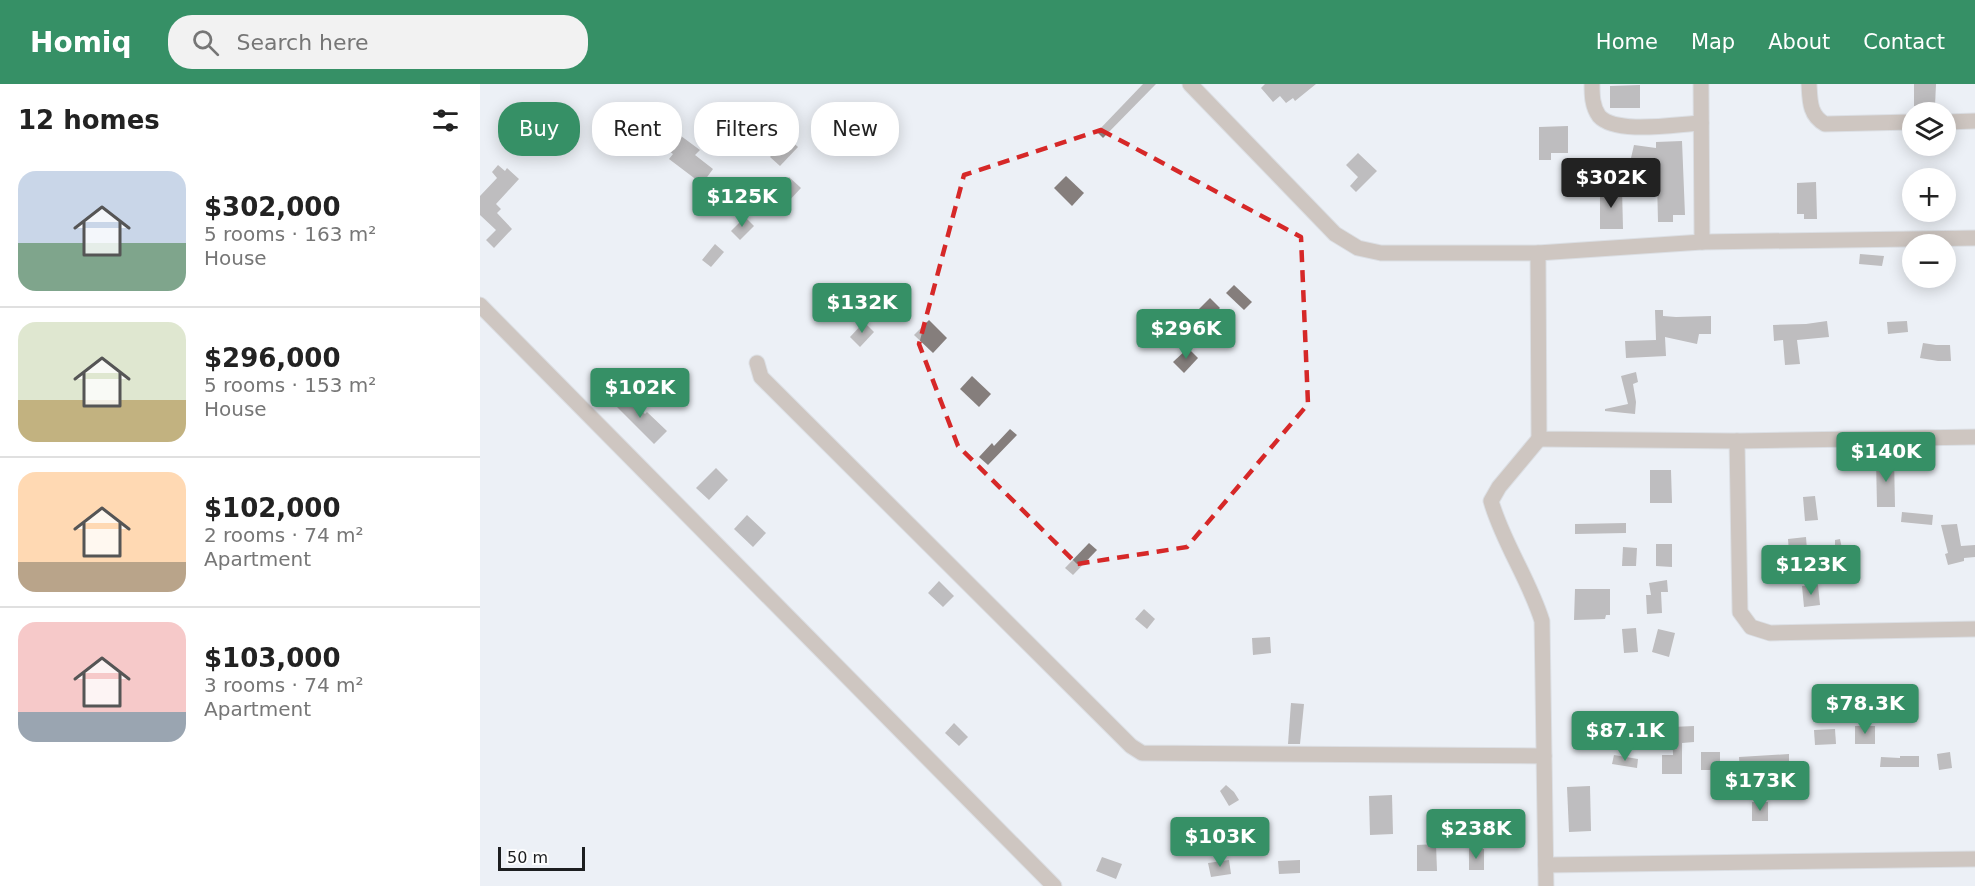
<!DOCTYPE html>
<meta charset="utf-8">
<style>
body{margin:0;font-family:"DejaVu Sans",sans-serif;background:#f2f2f2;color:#222;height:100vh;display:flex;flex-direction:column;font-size:22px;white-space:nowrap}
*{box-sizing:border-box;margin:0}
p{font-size:20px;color:#767676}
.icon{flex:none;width:33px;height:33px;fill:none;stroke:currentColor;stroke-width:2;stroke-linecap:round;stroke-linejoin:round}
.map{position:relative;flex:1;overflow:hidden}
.side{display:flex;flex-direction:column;background:#fff;width:480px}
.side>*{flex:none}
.banner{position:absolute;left:18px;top:18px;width:570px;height:54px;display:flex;gap:12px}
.controls{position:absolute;left:1422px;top:18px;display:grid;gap:12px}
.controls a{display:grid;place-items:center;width:54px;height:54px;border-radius:50%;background:#fff;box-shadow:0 3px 15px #0003;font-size:30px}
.scale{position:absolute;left:18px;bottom:15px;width:87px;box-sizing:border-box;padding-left:6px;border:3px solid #1c1e20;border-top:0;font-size:16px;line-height:21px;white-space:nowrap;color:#1c1e20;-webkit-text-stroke:4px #fcfdfe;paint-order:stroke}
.price{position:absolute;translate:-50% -51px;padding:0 14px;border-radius:6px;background:#369066;color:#fff;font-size:20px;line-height:39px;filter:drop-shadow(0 2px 3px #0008)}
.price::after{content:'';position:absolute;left:50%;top:36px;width:18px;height:14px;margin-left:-9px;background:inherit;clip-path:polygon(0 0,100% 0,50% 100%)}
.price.active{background:#222;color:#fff}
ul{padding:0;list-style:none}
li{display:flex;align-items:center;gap:18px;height:150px;padding:0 18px}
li+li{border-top:2px solid #e0e0e0}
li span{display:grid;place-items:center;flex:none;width:168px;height:120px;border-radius:18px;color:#555}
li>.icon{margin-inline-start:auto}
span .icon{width:72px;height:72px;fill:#fffc;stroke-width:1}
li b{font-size:26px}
h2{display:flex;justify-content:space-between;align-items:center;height:72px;padding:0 18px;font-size:26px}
.chip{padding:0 21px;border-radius:24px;background:#fff;box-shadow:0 3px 15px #0003;font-size:21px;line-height:54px}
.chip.active{background:#369066;color:#fff}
header{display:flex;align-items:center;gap:36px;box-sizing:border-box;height:84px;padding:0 30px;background:#369066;color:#fff}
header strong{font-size:28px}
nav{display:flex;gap:33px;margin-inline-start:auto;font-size:21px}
.search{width:420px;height:54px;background:#f2f2f2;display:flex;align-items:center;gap:15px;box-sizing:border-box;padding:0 21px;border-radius:24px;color:#767676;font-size:22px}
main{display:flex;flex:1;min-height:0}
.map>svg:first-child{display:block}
.building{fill:#857e7c}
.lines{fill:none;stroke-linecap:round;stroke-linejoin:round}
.minor-casing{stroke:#c7cacf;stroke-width:17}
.minor{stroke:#a89381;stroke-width:15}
.marked{fill:none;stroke:#d62828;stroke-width:4.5;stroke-dasharray:12 8;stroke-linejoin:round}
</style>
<header>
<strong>Homiq</strong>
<div class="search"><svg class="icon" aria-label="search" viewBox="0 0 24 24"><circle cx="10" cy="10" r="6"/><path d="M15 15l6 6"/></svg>Search here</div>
<nav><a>Home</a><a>Map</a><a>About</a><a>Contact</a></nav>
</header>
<main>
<section class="side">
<h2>12 homes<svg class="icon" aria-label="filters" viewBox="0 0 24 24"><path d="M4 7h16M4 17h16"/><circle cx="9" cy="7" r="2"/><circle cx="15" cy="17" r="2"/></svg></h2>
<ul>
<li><span style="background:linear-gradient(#c9d6e8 60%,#7fa58c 0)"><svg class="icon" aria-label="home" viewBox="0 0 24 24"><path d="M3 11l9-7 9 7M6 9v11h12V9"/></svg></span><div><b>$302,000</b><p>5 rooms · 163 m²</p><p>House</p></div></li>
<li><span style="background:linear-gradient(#dfe7d0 65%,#c2b280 0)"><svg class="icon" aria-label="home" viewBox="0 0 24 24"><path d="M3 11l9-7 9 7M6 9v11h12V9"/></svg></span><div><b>$296,000</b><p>5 rooms · 153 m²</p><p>House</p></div></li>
<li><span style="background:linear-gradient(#ffd9b3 75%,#b9a48a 0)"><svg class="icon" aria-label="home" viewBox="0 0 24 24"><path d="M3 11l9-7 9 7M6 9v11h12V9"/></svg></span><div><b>$102,000</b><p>2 rooms · 74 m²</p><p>Apartment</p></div></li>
<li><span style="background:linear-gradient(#f6c9c9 75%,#9aa5b1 0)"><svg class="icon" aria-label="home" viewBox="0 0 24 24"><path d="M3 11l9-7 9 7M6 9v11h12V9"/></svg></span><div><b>$103,000</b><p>3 rooms · 74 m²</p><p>Apartment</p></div></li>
</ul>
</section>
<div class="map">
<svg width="1495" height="802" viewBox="0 0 1495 802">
<rect width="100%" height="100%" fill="#ecf0f6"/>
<g class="building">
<path d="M663,0H676L623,54L617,48Z"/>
<path d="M785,0H836L815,17L813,14L806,19L800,12L793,18L781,4Z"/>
<path d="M1434,0H1456L1455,22H1434Z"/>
<path d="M1160,1V24H1130V2Z"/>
<path d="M1088,42V69H1071V76H1059V43Z"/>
<path d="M201,52L220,66L215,71L233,85L222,100L189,75L193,70L189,67Z"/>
<path d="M308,54L318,63L300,82L290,73Z"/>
<path d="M1202,57L1205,131H1193V138H1178L1177,96L1152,94L1153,75L1151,74L1154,61L1176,64V58Z"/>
<path d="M878,69L897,87L876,108L870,102L878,93L866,81Z"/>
<path d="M18,81L25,87L27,84L39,95L16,120L21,125L17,129L32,145L14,164L6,156L16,146L0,131V112L17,94L12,88Z"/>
<path d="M586,92L604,109L592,122L574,104Z"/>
<path d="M309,93L321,104L305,121L293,110Z"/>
<path d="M1336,98L1337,135H1324V130H1317V99Z"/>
<path d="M1120,104H1142L1143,145H1120Z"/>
<path d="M265,133L274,142L260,156L251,147Z"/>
<path d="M235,160L244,168L231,183L222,176Z"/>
<path d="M1380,170L1404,172L1402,182L1379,180Z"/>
<path d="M754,201L772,218L764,226L746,209Z"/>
<path d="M730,214L740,224L729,235L719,225Z"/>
<path d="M1175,226H1183V232L1196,233L1231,232V250H1219L1217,260L1185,253L1186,272L1146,274L1145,257L1176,256Z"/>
<path d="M449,236L467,254L453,269L434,251Z"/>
<path d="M1347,237L1349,253L1317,256L1320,280L1305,281L1303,256L1294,257L1293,241L1326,240Z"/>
<path d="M1427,237L1428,248L1408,250L1407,238Z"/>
<path d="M384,238L394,248L380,263L370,253Z"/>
<path d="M1443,259L1456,261H1470L1471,277H1458L1440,274Z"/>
<path d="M708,264L718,274L704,289L693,278Z"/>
<path d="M1156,288L1158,298L1153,300L1156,318L1155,330L1125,327V325L1148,320L1141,292Z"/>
<path d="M492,292L511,310L499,323L480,305Z"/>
<path d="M141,308L165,330L167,328L187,347L174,360L132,318Z"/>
<path d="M530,345L537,351L508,381L499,373L512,359L514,362Z"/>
<path d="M1414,374L1415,423H1397L1396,375Z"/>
<path d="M236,384L248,396L229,416L216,404Z"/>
<path d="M1170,386H1191L1192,419H1170Z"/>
<path d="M1335,412L1338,436L1325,437L1323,413Z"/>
<path d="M1422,428L1453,431L1452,441L1421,438Z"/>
<path d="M267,431L286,449L273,463L254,445Z"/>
<path d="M1146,439V449L1095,450V440Z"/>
<path d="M1477,440L1481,462L1495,461V473L1484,474V477L1468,481L1465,470L1468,469L1461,441Z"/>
<path d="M1326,453L1327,466L1309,468L1308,455Z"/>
<path d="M1360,455L1365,478L1374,477L1375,487L1356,488V471L1351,472L1349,463L1355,461V456Z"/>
<path d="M609,459L617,466L593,491L585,484Z"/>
<path d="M1176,460H1192V483L1176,482Z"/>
<path d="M1143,463L1157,464L1156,482H1142Z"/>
<path d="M1187,496L1188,508H1181L1182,529L1167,530L1166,511H1171L1169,499Z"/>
<path d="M459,497L474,512L463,523L448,509Z"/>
<path d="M1338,501L1340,521L1324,523L1322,502Z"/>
<path d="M1095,505H1130V531H1126L1125,535L1094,536Z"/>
<path d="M664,525L675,535L667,545L655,535Z"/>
<path d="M1156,544L1158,568L1144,569L1142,545Z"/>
<path d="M1178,545L1195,549L1189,573L1172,568Z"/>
<path d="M790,553L791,569L773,571L772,554Z"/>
<path d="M811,619L824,620L820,660H808Z"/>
<path d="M474,639L488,653L479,662L465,649Z"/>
<path d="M1214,642V658L1202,659V690H1182V671H1193L1192,643Z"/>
<rect x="1375" y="642" width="20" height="18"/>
<path d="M1355,645L1356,660L1335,661L1334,646Z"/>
<rect x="1221" y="668" width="19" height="18"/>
<path d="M1470,668L1472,684L1459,686L1457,670Z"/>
<path d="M1309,670V679L1282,680V687L1260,689L1259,673Z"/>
<path d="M1134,671L1158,675L1157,684L1132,680Z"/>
<path d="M1420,672H1439V683H1400L1401,673L1420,674Z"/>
<path d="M746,701L754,708L759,716L749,722L740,707Z"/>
<path d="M1110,702L1111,747L1089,748L1087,703Z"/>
<path d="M912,711L913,750L890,751L889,712Z"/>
<rect x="1272" y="718" width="16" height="19"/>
<path d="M956,760L957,787H937V761Z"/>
<rect x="989" y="765" width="15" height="21"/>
<path d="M622,773L642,780L636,795L616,787Z"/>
<path d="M749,776L751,790L731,793L728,779Z"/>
<path d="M820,776V789L799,790L798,777Z"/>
</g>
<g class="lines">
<defs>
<g id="minor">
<path d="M710,0L855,150L878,164L901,169H1058L1222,158L1495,154"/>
<path d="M1112,0C1112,11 1112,22 1119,32C1136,51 1197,40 1221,39"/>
<path d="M1221,0L1222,158"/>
<path d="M1329,0C1330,16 1329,31 1345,40L1432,38"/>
<path d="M1466,38L1495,37"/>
<path d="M1058,169L1059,355L1257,357L1495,353"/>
<path d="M0,221L574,802"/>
<path d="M277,279L281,293L651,662L662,669L1064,672"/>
<path d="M1059,355L1019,403L1011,417C1023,459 1049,495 1062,537L1066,802"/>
<path d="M1257,357L1260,528L1271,543L1290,549L1495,545"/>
<path d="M1066,781L1495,775"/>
</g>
</defs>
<use href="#minor" class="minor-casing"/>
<use href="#minor" class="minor"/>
</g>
<path d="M0 0H1495V802H0ZM621,46L821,153L828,320L707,463L597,480L478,362L439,260L484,91Z" fill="#ecf0f6" fill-opacity=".55" fill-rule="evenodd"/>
<path class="marked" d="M621,46L821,153L828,320L707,463L597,480L478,362L439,260L484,91Z"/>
</svg>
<div class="controls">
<a><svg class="icon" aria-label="layers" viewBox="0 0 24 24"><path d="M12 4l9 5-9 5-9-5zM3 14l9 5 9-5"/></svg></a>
<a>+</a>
<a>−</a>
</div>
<div class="scale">50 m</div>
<b class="price active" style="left:1131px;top:125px">$302K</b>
<b class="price" style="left:262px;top:144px">$125K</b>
<b class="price" style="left:382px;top:250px">$132K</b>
<b class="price" style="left:706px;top:276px">$296K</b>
<b class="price" style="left:160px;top:335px">$102K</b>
<b class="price" style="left:1406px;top:399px">$140K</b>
<b class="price" style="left:1331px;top:512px">$123K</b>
<b class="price" style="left:1385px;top:651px">$78.3K</b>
<b class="price" style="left:1145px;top:678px">$87.1K</b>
<b class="price" style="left:1280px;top:728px">$173K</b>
<b class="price" style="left:996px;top:776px">$238K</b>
<b class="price" style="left:740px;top:784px">$103K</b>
<div class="banner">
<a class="chip active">Buy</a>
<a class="chip">Rent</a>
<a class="chip">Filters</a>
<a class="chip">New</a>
</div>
</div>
</main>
